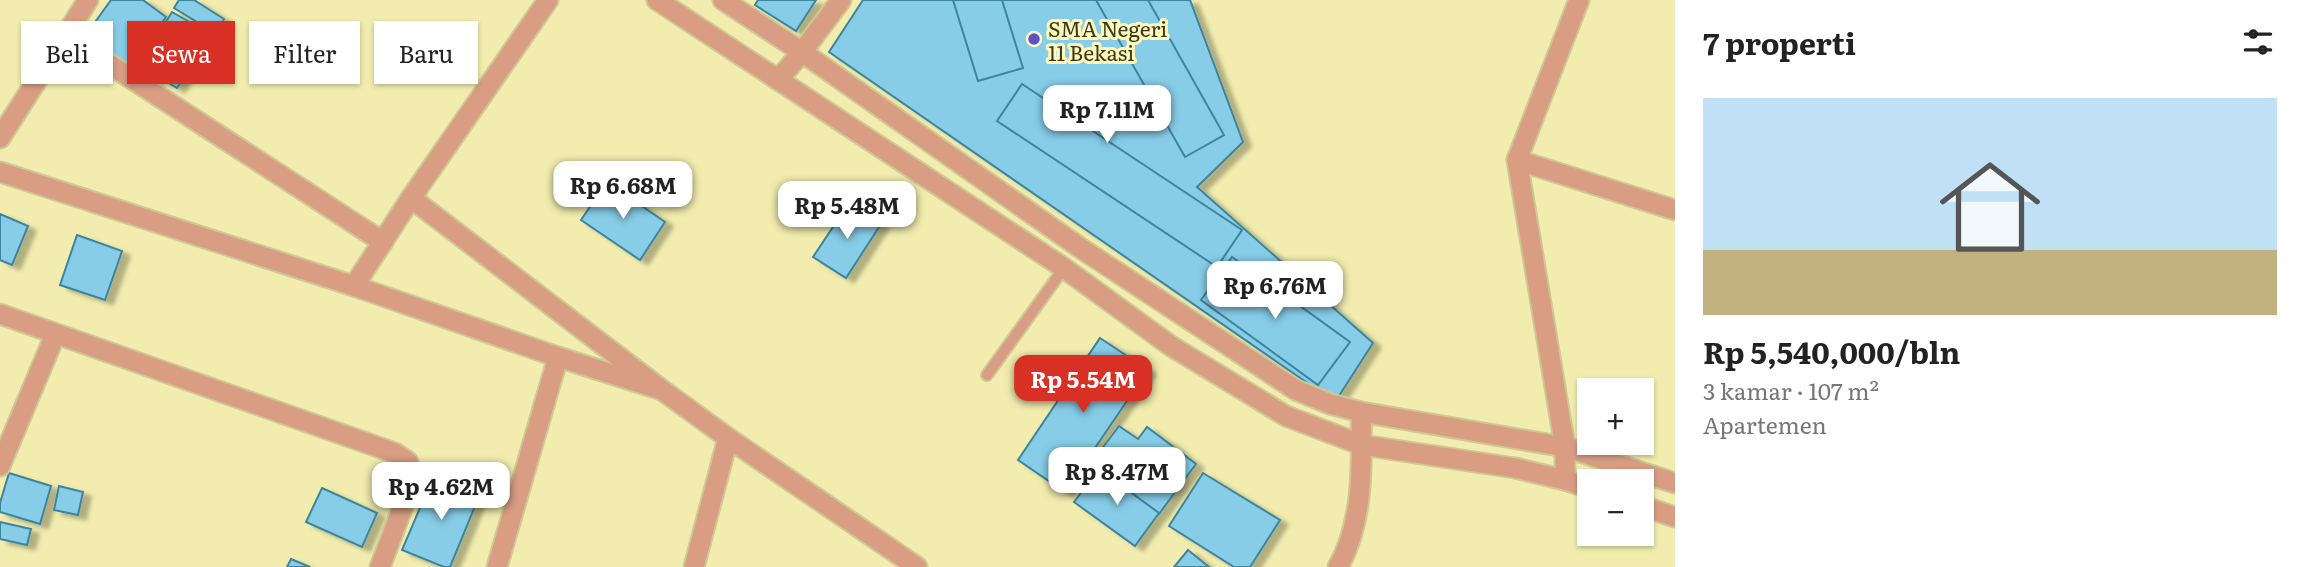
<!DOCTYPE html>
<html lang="id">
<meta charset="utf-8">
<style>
body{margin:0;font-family:Literata,serif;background:#f2f2f2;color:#222;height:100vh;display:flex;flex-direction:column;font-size:26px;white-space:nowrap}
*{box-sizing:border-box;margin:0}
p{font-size:23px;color:#767676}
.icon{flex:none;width:38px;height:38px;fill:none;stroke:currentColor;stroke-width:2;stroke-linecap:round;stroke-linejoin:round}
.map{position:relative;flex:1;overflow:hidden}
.sheet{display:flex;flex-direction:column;background:#fff;width:630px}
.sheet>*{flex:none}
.top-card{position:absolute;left:21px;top:21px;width:665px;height:63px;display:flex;gap:14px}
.fabs{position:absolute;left:1577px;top:378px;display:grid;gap:14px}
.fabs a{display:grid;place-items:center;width:77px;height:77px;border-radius:0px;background:#fff;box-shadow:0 2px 5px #0004;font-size:35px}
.price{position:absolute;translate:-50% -60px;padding:0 16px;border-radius:14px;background:#fff;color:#222;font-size:23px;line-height:46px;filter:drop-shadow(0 2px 4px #0008)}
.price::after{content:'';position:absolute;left:50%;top:42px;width:21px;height:16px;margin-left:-10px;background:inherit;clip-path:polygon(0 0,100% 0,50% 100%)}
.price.on{background:#d93025;color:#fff}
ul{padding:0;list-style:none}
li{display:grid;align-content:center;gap:14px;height:371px;padding:0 28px}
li+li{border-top:2px solid #e0e0e0}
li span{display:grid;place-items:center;height:217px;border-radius:0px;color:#555}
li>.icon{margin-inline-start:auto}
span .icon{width:126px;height:126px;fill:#fffc;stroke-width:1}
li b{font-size:30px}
h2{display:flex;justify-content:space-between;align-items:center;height:84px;padding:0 28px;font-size:30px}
.chip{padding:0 24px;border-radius:0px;background:#fff;box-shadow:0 2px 5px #0004;font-size:24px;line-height:63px}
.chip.on{background:#d93025;color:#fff}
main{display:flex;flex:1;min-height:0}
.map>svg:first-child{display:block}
.building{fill:#87cde8;stroke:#3e849d;stroke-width:2;filter:url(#shadow)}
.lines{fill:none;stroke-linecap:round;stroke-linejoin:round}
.service-casing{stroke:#cec992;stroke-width:14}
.minor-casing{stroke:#cec992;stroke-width:23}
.service{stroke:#d99d83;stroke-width:10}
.minor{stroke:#d99d83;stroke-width:19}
.poi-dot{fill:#6050c8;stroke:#fffabb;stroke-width:2.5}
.labels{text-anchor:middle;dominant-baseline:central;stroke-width:6;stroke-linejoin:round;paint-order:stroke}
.poi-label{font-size:21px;fill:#3c3a21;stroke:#fffabb;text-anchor:start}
</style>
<main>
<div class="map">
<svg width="1675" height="567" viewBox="0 0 1675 567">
<defs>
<filter id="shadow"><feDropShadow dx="8" dy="4.5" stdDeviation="2" flood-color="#0004"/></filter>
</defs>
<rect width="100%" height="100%" fill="#f2edae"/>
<g class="building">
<path d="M111,0H143L166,17L130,68L85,36Z"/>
<path d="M179,0H194L224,19L215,33L174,8Z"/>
<path d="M758,0H816L796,31L755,5Z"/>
<path d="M863,0H1190L1243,142L1197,187L1373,343L1335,402L829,52Z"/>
<path d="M953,0H1002L1023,68L978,81Z"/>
<path d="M1096,0H1148L1224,135L1185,157Z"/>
<path d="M172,12L195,25L183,44L161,30Z"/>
<path d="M177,41L198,55L177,88L155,75Z"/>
<path d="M153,44L168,53L155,74L157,76L148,88L136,80L149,64L143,60Z"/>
<path d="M1022,84L1242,230L1217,267L997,121Z"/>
<path d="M607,182L665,222L640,260L581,220Z"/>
<path d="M849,203L881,224L846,278L813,257Z"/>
<path d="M0,214L28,226L12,265L0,260Z"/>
<path d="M77,235L122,251L105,300L60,285Z"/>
<path d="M1232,257L1350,342L1318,385L1201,300Z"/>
<path d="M1100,338L1148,370L1065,492L1018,460Z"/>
<path d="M1119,426L1138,439L1147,427L1196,464L1159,514L1091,463Z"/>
<path d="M1099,469L1159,513L1135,546L1074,502Z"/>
<path d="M9,473L51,486L40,524L0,512V503Z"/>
<path d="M1203,473L1280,520L1250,567H1234L1169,526Z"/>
<path d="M434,475L480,494L450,567H444L402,550Z"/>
<path d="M59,486L83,492L78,515L54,510Z"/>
<path d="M322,488L377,513L362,547L306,522Z"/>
<path d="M0,522L31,529L27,545L0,539Z"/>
<path d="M1188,550L1209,567H1174Z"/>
<path d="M291,559L310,567H287Z"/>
</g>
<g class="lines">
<defs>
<path id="service" d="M987,375L1064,268"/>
<g id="minor">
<path d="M657,0L1064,268L1171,346L1286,416L1362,445L1515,468L1565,480L1589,488"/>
<path d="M723,0L802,52L1079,247L1296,390L1330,404L1361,412L1565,447L1675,483"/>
<path d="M66,36L383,242"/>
<path d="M778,80L802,52L841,0"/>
<path d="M0,138L88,0"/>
<path d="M1517,160L1675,210"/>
<path d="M0,172L354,286L558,357L662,390"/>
<path d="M411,198L662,390L728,438L917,567"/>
<path d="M354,286L411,198L548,0"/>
<path d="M0,314L395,453L408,462L413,480L380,567"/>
<path d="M0,466L55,335"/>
<path d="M1565,480V447L1517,160L1579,0"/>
<path d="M1642,506L1675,517"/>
<path d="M497,567L558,357"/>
<path d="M694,567L728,438"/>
<path d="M1338,567C1364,522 1362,462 1361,412"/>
</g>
</defs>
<use href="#service" class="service-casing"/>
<use href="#minor" class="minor-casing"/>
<use href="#service" class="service"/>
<use href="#minor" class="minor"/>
</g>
<circle class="poi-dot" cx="1034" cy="39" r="7"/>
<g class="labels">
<g class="poi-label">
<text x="1048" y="27">SMA Negeri<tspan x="1048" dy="24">11 Bekasi</tspan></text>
</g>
</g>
</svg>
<div class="fabs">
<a>+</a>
<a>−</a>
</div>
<b class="price" style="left:1107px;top:145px">Rp 7.11M</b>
<b class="price" style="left:623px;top:221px">Rp 6.68M</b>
<b class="price" style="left:847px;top:241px">Rp 5.48M</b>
<b class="price" style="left:1275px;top:321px">Rp 6.76M</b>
<b class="price on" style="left:1083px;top:415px">Rp 5.54M</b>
<b class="price" style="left:1117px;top:507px">Rp 8.47M</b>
<b class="price" style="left:441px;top:522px">Rp 4.62M</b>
<div class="top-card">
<a class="chip">Beli</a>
<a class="chip on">Sewa</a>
<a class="chip">Filter</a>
<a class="chip">Baru</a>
</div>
</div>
<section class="sheet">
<h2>7 properti<svg class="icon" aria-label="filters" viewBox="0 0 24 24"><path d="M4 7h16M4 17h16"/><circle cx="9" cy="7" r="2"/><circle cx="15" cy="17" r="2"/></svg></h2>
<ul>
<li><span style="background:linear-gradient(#bfe0f5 70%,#c2b280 0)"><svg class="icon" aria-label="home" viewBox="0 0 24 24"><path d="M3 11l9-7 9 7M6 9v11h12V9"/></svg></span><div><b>Rp 5,540,000/bln</b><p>3 kamar · 107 m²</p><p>Apartemen</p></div></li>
</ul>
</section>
</main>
